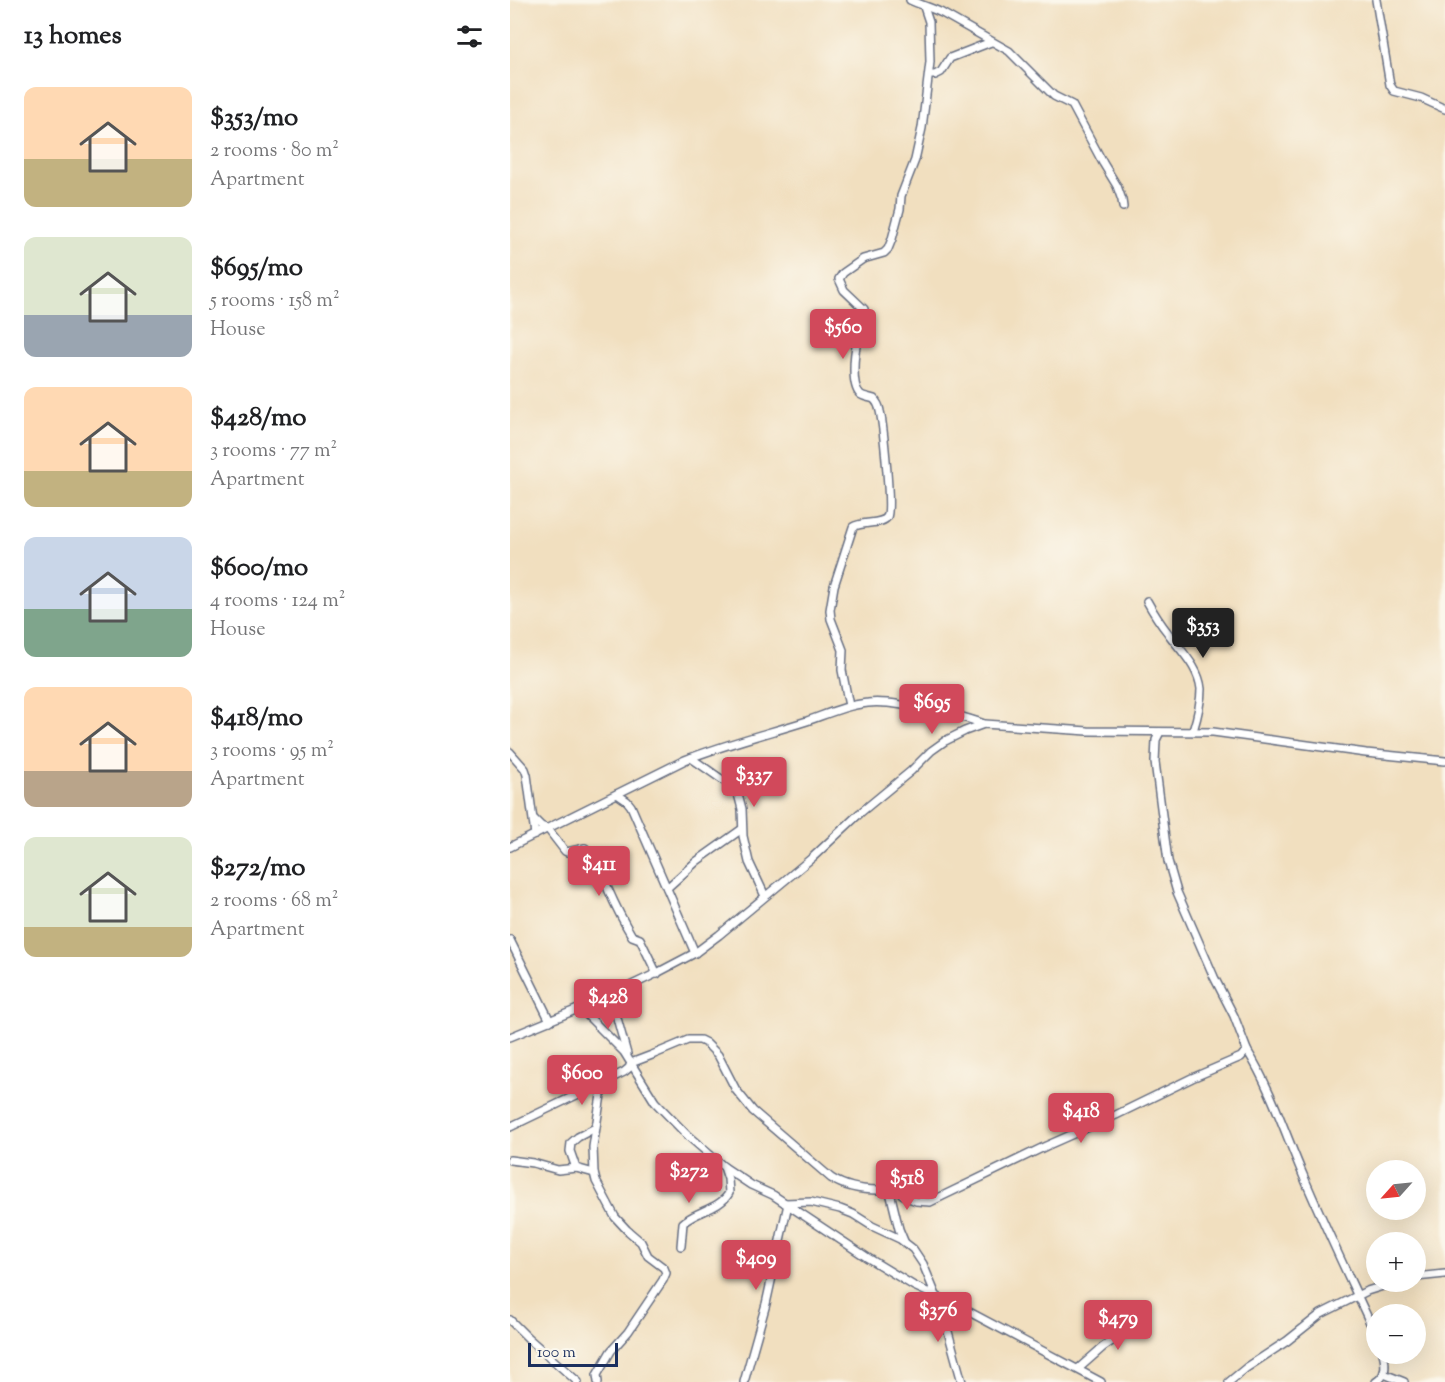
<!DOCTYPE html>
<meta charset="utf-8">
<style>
body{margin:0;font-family:"Sorts Mill Goudy",serif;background:#f6f6f6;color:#202124;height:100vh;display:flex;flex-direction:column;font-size:22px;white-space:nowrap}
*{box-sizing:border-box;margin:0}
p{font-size:20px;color:#757577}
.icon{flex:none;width:33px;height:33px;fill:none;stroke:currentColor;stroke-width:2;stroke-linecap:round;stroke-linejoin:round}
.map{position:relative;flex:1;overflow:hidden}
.drawer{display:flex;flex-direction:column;background:#fff;width:510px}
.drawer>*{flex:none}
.needle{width:39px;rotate:243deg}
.buttons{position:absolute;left:856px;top:1160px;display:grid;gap:12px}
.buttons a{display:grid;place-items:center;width:60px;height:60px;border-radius:50%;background:#fff;box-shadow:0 6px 24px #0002;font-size:30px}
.scale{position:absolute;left:18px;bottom:15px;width:90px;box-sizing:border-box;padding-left:6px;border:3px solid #1b2f5e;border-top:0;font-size:16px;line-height:21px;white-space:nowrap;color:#1b2f5e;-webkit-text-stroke:4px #fbf7ec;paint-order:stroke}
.price{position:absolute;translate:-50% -51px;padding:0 14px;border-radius:6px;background:#d1495b;color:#fff;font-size:20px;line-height:39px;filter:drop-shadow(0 2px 3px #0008)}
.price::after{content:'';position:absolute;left:50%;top:36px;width:18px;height:14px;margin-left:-9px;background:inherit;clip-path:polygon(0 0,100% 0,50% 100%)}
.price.active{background:#222;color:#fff}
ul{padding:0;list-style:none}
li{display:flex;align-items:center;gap:18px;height:150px;padding:0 24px}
li span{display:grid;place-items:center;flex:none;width:168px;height:120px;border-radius:12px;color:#555}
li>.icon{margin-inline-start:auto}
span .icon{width:72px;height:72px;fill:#fffc;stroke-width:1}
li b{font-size:26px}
h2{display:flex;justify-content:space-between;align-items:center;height:72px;padding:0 24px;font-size:26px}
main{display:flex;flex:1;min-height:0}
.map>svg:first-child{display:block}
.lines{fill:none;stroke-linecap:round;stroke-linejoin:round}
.minor-casing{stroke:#666d80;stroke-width:10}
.minor{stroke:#fff;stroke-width:7}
</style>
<main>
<section class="drawer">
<h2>13 homes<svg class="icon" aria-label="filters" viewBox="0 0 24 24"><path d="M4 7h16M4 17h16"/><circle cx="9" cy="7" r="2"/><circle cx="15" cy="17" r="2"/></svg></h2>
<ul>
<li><span style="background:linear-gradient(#ffd9b3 60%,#c2b280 0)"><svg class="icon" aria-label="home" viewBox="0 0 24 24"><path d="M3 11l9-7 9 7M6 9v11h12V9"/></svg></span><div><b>$353/mo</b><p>2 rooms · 80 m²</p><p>Apartment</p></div></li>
<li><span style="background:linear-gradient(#dfe7d0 65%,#9aa5b1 0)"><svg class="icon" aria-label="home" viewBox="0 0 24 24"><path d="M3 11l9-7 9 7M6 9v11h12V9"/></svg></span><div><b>$695/mo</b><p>5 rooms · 158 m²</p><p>House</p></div></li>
<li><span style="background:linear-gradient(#ffd9b3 70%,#c2b280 0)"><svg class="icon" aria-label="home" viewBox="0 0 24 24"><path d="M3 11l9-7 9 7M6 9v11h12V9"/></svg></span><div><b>$428/mo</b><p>3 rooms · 77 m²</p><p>Apartment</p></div></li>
<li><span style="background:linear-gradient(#c9d6e8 60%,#7fa58c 0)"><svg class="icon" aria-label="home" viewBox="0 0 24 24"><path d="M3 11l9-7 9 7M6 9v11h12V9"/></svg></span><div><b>$600/mo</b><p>4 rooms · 124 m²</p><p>House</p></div></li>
<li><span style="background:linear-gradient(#ffd9b3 70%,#b9a48a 0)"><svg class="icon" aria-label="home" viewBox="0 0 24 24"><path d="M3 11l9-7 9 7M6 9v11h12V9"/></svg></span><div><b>$418/mo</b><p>3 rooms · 95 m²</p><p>Apartment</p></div></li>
<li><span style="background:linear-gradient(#dfe7d0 75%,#c2b280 0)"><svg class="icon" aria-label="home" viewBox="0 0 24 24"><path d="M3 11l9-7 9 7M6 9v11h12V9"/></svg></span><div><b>$272/mo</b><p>2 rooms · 68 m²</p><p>Apartment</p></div></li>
</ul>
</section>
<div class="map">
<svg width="935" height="1382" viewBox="0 0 935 1382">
<rect width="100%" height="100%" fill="#fbf7ec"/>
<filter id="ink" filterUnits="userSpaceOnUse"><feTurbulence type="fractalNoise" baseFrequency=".0167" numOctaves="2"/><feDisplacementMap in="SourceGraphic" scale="12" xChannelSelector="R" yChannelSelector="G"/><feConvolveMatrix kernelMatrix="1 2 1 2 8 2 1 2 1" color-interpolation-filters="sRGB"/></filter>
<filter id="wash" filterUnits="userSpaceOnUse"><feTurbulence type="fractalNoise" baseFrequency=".008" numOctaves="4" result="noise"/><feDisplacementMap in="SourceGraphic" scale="24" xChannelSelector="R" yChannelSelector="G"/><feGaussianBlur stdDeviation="1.35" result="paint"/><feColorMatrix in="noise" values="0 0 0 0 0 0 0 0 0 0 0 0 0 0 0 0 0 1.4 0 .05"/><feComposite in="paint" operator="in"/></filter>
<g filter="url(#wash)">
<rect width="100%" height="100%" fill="#f1dfbf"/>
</g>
<g filter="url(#ink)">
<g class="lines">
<defs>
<g id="minor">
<path d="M400,0C411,5 422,8 432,13L499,51L544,96L562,105L593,163L607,186L612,200L613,207"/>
<path d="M866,0L880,85L884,91L911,98L935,109"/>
<path d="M419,75H425L431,72L440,58L481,42"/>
<path d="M637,601C643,612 650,623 658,633C670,650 689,667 691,689C691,703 687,718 683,731"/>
<path d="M339,706L332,670L333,650L321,619L320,610L324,586L343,527C352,521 372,525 377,517C382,509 373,424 370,411C369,406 367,402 364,399C359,397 353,397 350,394C341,385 344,354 347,342C350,329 355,323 354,309L334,290L329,279L333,273L353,259L374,253L378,249L382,239L390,209L391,196L405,160L412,128L420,62L419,22L414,7"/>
<path d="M0,752L15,769L17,775L25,835"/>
<path d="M181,758L227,790L232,809L233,836L239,862L255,896"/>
<path d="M107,794L117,801L121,806L185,953"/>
<path d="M24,819L31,826L38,829L55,851L57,852L75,848C89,859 92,872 98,889C105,905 113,921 122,936L130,939L147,974"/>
<path d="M0,847L175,760C215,744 256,734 297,721C317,714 337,705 358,703C372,701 385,704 399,706C425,710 450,715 474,724"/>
<path d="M157,888L187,861L232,829"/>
<path d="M0,940L40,1021"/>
<path d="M99,996L107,1018L117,1054"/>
<path d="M71,1009L114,1052L145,1102L177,1135L214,1167L241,1185L263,1195L358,1258L404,1286L450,1307L591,1382"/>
<path d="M0,1037L97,997L145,974L185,953L209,935L303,857L350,813L401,771L421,751L435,741L455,731L474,724L578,731L703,732L856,753L935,761"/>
<path d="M737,1050C761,1089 775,1133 793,1175C816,1230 842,1283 867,1338"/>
<path d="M0,1127L114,1072L119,1068L121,1063L142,1055L178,1040H190L196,1043L208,1055L226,1090L243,1111L321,1178C335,1187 352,1190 368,1190C375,1190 381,1187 388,1187L392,1194L399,1198L406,1201L420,1202L536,1146L606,1115L682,1078L731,1057L737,1050L724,1016L704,977L667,892L658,861L645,762L646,740L650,732"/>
<path d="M0,1160L23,1163L48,1170L66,1168L84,1173"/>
<path d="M66,1168L60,1151L61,1143L68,1137L85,1128"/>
<path d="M379,1188L389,1229L394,1241"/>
<path d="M275,1203L301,1202L330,1209L343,1214L362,1226L390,1239L403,1249L413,1264L432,1310L452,1382"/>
<path d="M171,1246L173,1223C186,1211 210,1209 219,1193L218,1179L214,1167"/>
<path d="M906,1277L935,1274"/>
<path d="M0,1320L18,1338L68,1382"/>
<path d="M568,1369L593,1347L636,1318"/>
<path d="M874,1374L894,1382"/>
<path d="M88,1382L87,1375L101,1351L118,1332L153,1280L156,1273L154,1268L138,1256L131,1242L117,1230L105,1217L86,1181L84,1173L83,1147L93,1082"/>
<path d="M234,1382L256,1304L278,1204"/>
<path d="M719,1382L736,1368L777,1341L811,1314L857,1291L889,1281"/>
<path d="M866,1382C877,1376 876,1364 873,1353"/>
</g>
</defs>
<use href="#minor" class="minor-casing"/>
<use href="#minor" class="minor"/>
</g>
</g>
</svg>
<div class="buttons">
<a><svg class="needle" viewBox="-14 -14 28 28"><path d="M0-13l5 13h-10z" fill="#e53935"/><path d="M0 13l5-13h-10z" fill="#757577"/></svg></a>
<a>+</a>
<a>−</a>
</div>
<div class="scale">100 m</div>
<b class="price" style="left:333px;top:360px">$560</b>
<b class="price active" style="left:693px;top:659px">$353</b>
<b class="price" style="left:422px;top:735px">$695</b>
<b class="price" style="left:244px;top:808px">$337</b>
<b class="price" style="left:89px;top:897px">$411</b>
<b class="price" style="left:98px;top:1030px">$428</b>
<b class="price" style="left:72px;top:1106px">$600</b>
<b class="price" style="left:571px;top:1144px">$418</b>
<b class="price" style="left:179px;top:1204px">$272</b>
<b class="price" style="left:397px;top:1211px">$518</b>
<b class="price" style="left:246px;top:1291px">$409</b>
<b class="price" style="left:428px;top:1343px">$376</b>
<b class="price" style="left:608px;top:1351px">$479</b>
</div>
</main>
